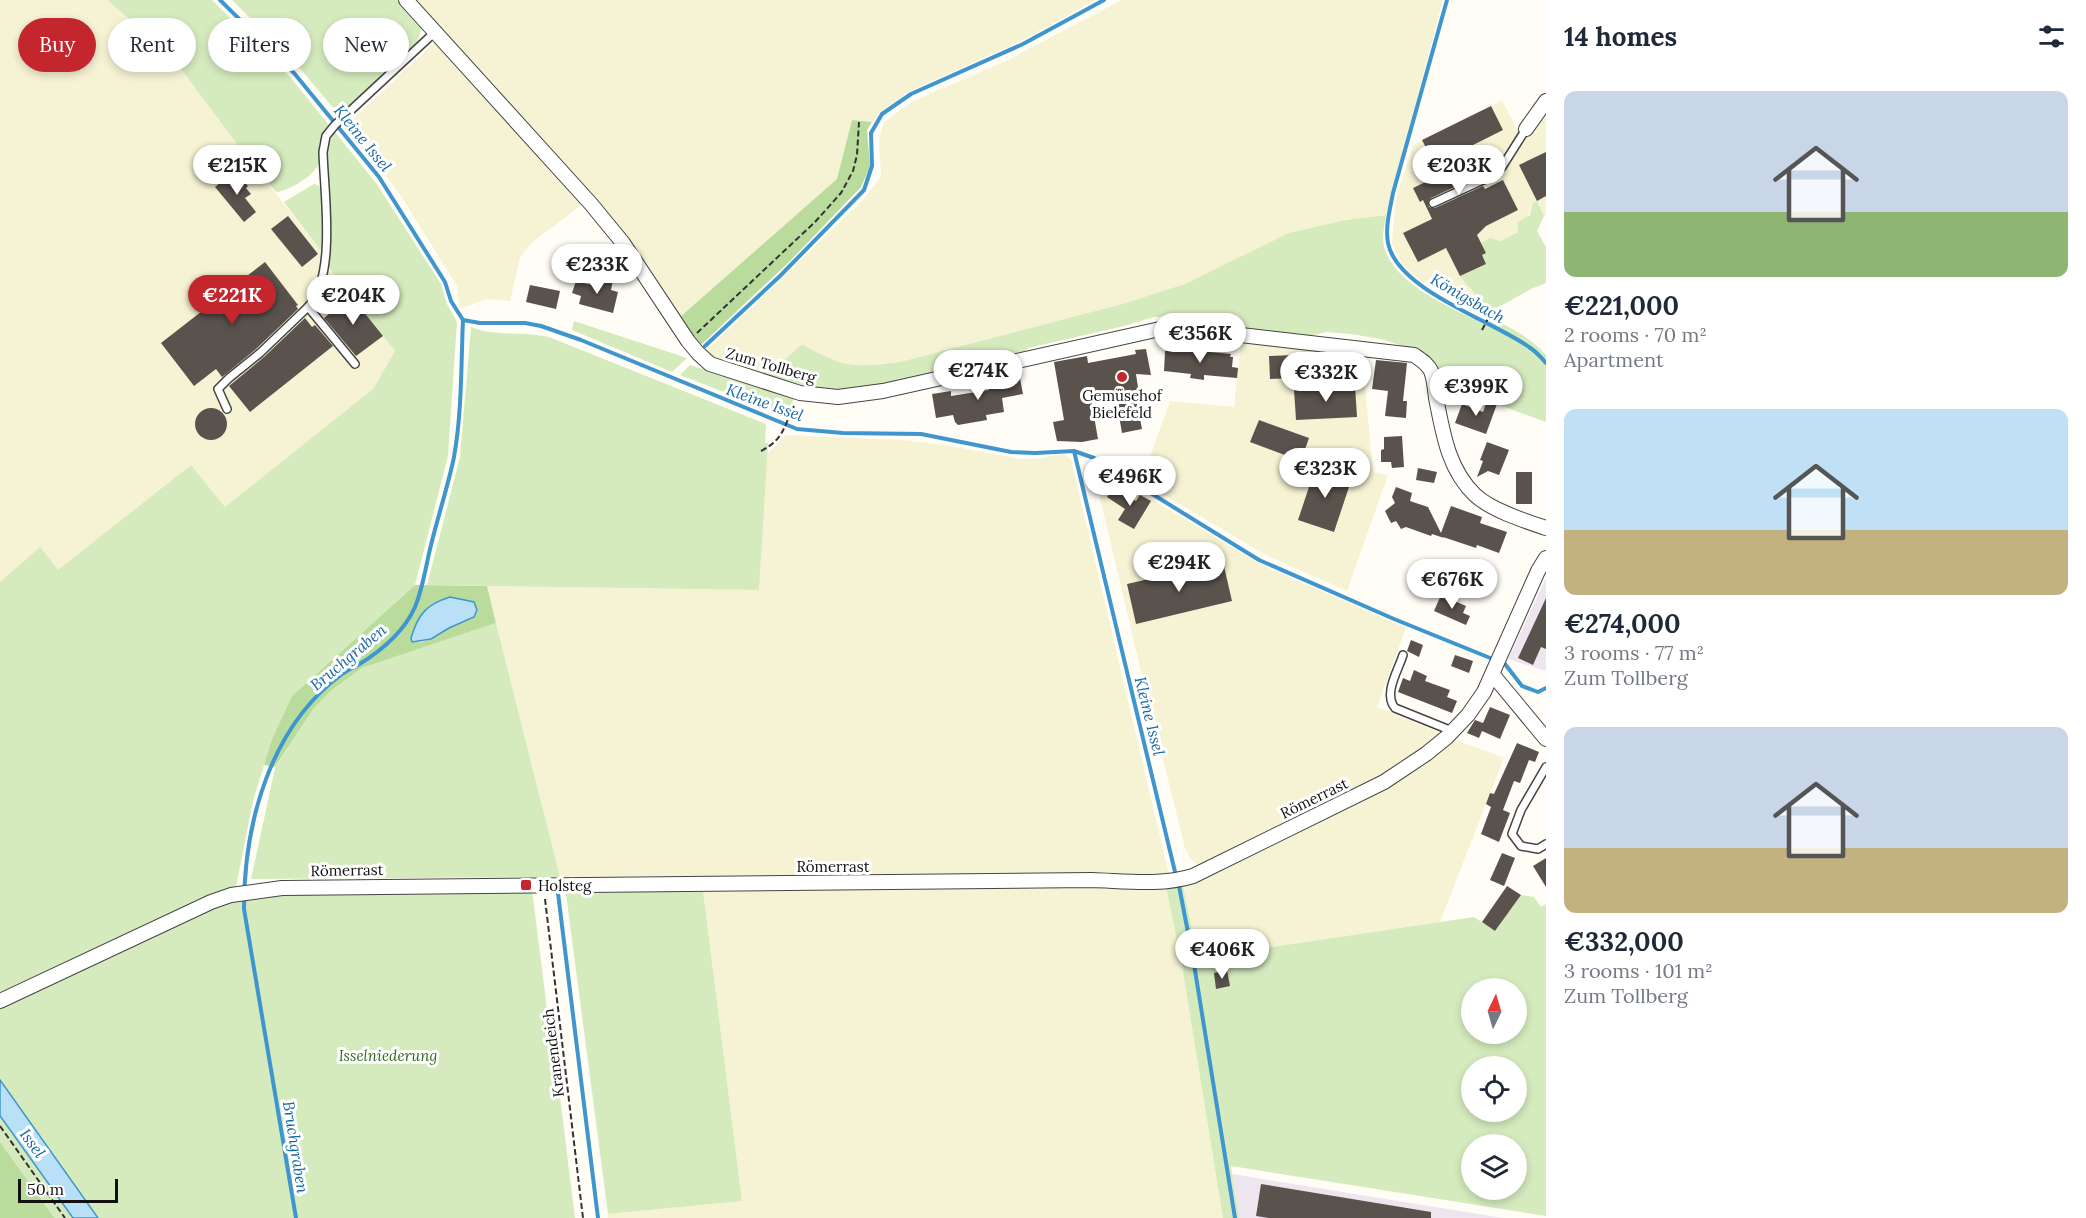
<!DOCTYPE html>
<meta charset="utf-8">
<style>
body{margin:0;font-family:Lora,serif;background:#f6f6f7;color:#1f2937;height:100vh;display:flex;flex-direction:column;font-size:22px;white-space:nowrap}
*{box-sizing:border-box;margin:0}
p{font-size:20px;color:#747a83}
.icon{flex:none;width:33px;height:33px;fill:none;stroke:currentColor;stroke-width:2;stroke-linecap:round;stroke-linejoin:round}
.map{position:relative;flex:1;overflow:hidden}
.sheet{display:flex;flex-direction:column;background:#fff;width:540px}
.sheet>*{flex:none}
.top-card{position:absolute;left:18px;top:18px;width:570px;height:54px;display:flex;gap:12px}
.needle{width:39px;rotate:5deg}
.controls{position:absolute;left:1461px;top:978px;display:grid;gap:12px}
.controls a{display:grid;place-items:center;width:66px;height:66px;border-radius:50%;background:#fff;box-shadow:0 3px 9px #0003;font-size:30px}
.scale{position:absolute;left:18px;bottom:15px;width:100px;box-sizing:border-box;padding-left:6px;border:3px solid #111;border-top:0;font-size:16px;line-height:21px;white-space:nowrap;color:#111;-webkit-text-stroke:4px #fff;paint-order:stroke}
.price{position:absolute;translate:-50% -51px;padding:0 14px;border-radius:21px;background:#fff;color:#222;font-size:20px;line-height:39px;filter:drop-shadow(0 2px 3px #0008)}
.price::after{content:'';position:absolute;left:50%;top:36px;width:18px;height:14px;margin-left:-9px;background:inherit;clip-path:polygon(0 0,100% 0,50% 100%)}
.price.active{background:#c4262e;color:#fff}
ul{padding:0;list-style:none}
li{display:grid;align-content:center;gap:12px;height:318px;padding:0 18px}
li span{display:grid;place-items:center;height:186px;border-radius:12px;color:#555}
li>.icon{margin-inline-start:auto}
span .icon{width:108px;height:108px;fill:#fffc;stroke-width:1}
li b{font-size:26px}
h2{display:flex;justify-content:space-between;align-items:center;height:72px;padding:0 18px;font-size:26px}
.chip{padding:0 21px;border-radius:27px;background:#fff;box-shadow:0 3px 9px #0003;font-size:21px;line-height:54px}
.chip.active{background:#c4262e;color:#fff}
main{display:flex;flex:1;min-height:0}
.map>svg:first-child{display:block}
.industrial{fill:#eee6ef}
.farmland{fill:#f6f3d4}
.green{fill:#d5ebbd;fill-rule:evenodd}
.forest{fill:#b9dc9c;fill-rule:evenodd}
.water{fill:#b9e0f7;stroke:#3f96cf;stroke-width:1.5}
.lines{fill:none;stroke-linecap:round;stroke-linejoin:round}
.stream{stroke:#3f96cf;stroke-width:4}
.building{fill:#5a524d}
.lane-casing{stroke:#444;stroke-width:10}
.street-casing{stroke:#444;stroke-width:16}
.path{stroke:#333;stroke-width:2;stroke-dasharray:6 3;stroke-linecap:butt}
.lane{stroke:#fff;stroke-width:7}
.street{stroke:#fff;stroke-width:14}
.poi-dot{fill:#c4262e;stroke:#fff;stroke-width:2}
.labels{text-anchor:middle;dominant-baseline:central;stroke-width:6;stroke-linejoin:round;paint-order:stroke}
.street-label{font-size:15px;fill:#111;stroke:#fff}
.poi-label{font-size:15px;fill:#111;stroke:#fff}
.park-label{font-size:15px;font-style:italic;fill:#2f6b1f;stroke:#fff}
.water-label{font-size:16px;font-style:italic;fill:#1768a6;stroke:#fff}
</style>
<main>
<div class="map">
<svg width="1546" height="1218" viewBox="0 0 1546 1218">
<rect width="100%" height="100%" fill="#fffdf5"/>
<g class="industrial">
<path d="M1546,578V671L1508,659Z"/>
<path d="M1232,1174L1503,1218H1239Z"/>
</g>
<g class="farmland">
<path d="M0,0H107L169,53L240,148L321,251L328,266L395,351L373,389L225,508L191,465L58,571L0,582Z"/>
<path d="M413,0H1096L1021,41L908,92L879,113L872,122L852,120L838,179L680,317Z"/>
<path d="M1122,0H1443L1386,215L1346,220L1227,265L1185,284L1122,304L900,362L866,366H848L828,359L802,344L767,376L716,360L705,352L863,200L881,177L879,139L884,122L913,101L1008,60Z"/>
<path d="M435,42L583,204L534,241L525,251L520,258L510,301L486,299L460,309L457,286L405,202L348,124Z"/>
<path d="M1502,100L1517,129L1546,109V215L1544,216L1537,201L1518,232L1501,241L1490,238L1481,243L1486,253V264L1461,276L1490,312L1487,317L1428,285L1412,274L1403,265L1392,244L1393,225L1397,195L1413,145Z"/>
<path d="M1241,342L1362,356L1373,472L1388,475L1347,591L1266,555L1144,483L1147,465L1170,401L1234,407Z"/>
<path d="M786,435L903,440L951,446L1020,459H1036L1063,454L1071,459L1169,875L560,877L487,586L759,590L766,455Z"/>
<path d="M1100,469L1262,565L1406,628L1377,707L1441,733L1423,749L1374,781L1200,866L1197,865L1190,858L1185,848L1139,663L1100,498Z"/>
<path d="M1451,738L1504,758L1440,922L1198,958L1183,886L1379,790Z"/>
<path d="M1166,887L1181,960L1223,1218H608V1214L742,1201L703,890Z"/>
</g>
<g class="green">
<path d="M107,0H212L290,77L329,125C323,133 319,142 319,152C319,155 320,159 319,162C316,175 289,191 276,192L240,148L169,53Z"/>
<path d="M232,0H397L422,27L418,40L412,49L340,116L303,72Z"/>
<path d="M334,131L376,183L441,284L447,304L457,322L448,456L415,585L292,696L272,739L253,801L236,887L0,996V582L40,547L58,570L191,465L225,507L373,389L395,351L328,266L329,238L326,151Z"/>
<path d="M314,184L318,185L321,188L323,243L321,251L284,202Z"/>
<path d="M1537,201L1544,216L1537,231L1546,247V283L1531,289L1490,312L1460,276L1486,264L1482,255L1486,253L1481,243L1490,238L1501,241L1518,232V222L1530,215L1533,203Z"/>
<path d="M1386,215C1385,223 1383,231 1383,238C1384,282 1455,309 1487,326L1491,319C1511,327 1531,338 1546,355V422L1440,383L1436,368L1427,354L1381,339L1351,334L1326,332L1305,337L1208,325L1184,316L1154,317L1124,326L1028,348L1024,353L883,385L832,392L803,388L767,376L802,344C844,368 852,368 900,362L1122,304L1185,284L1289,233L1346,220Z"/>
<path d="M574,321L687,358L672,372L572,330Z"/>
<path d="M471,327C495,337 523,331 549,337L766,424L765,443H768L759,590L427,585L460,457Z"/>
<path d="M690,365L794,398L785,416L680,375Z"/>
<path d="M496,623L560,877L251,879L275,768L314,708L332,690L362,668Z"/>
<path d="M1183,886L1198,958L1474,917L1495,931L1521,895L1534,897L1541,907L1546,904V1216L1231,1166L1239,1218H1223L1181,960L1166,887ZM1472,988H1516V1034H1472ZM1472,1066H1516V1112H1472ZM1472,1144H1516V1190H1472Z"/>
<path d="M532,890L558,1096L560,1097L575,1218H0V1006L222,901L243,895Z"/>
<path d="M703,890L742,1201L608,1214L566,894Z"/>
</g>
<g class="forest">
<path d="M852,120L872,122L867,130L870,167L861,187L791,260L700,346L680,317L837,179Z"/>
<path d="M415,585L487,586L496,623L362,668L332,690L314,708L275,767L264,765L272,739L292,696ZM477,610L474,617L449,628L431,639L418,643Z"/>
<path d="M0,1142L54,1218H0Z"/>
</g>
<g class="water">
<path d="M450,597L474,602L477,610L474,617L449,628L431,639L412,642L411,638C418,614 427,604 450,597Z"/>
<path d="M0,1080L98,1218H73L3,1120L0,1116Z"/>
</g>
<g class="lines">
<g class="stream">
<path d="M220,0L294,73L379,177L445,282L451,301L463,320L480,323H525L541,326L581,340L797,429L843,433L921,434L1011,452L1035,453L1074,451L1176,876"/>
<path d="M1447,0L1393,193C1390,209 1385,227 1388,243C1397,290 1493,321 1529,347C1535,351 1541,357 1546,363"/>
<path d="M705,346L780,276L864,190L872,166L871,133L882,114L911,94L1023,44L1104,0"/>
<path d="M1074,451L1094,458L1259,560L1394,619L1505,664L1522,686L1538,692L1546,688"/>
<path d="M1179,886L1193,958L1235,1218"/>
<path d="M558,893L598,1218"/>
<path d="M296,1218L244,909C244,823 270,727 342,674C347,670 353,668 358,665C381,651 404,632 415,607C423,588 426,565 431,545C438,516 448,486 454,457C462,412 461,365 463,320"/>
</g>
</g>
<g class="building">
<path d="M1491,106L1503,130L1465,149L1478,176L1431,198L1428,202L1429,207L1435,208L1483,186L1485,189L1503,180L1518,210L1486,226L1477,235L1486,253L1482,255L1486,264L1460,276L1446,248L1418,262L1403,233L1432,219L1423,200L1420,202L1413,188L1440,175L1422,140Z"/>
<path d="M1546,152V196L1537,201L1519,165Z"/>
<path d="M234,172L248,186L246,188L251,194L245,198L256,212L244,222L215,187Z"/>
<path d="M288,216L318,254L302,267L271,229Z"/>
<path d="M265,262L298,305L296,306L298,309L256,349L222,377L216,369L194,386L161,343Z"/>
<path d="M603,277L613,280L611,290L618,292L613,313L579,304L581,296L572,293L576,281L600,287Z"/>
<path d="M530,285L560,291L556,309L526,302Z"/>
<path d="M351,296L383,336L356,356L324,318Z"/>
<path d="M305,318L312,327L315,325L333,346L250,412L229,386L264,357Z"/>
<path d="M1168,348L1231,354L1230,357H1233L1232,367L1238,368L1237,378L1204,375V380L1190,378L1191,374L1164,371L1165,351H1168Z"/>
<path d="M1146,349L1151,375L1136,374L1139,394H1135L1142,429L1122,433L1116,398L1112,399L1111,395L1091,399L1098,439L1082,442L1057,441L1053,422L1064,420L1054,362L1087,356L1088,363L1136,354L1135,350Z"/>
<path d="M1294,355L1295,378L1270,379L1269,356Z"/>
<path d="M1376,360L1407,363L1403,401H1407L1406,418L1385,416L1388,391L1372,389Z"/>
<path d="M1019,373L1023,394L1002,398L1004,412L986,415L987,420L958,425L955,422L953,415L936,418L932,394L951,391V396L989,390L987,379Z"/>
<path d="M1355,386L1357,417L1296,420L1294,389Z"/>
<path d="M1487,401L1497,404L1486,434L1455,423L1462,404L1483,412Z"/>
<circle cx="211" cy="424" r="16"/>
<path d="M1259,420L1309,438L1301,461L1250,442Z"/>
<path d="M1402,436L1404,467L1392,468L1391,462H1381V450L1384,449V437Z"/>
<path d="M1487,442L1509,450L1499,475L1488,471L1477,477L1483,461L1480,460Z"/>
<path d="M1316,466L1352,478L1334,532L1298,520Z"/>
<path d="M1418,468L1437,472L1434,483L1416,480Z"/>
<rect x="1516" y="472" width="16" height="32"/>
<path d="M1113,487L1136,501L1140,495L1151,501L1134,529L1118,520L1125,509L1107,497Z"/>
<path d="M1396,487L1412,493L1410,501L1428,507L1441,533L1451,506L1482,517L1480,523L1507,532L1499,553L1477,545L1476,548L1443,537L1444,538L1432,534L1431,536L1406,527L1401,529L1396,521L1391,523L1385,511L1395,503L1392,497Z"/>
<path d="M1223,562L1232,601L1136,624L1127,584Z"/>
<path d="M1441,595L1466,606L1463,613L1470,616L1466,625L1434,611Z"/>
<path d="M1546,598V649L1541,647L1533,665L1518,658Z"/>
<path d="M1411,640L1423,645L1419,657L1407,651Z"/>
<path d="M1455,655L1473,661L1469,673L1451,666Z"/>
<path d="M1414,670L1427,676L1425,681L1450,690L1447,697L1457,701L1452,713L1398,692L1403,678L1410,681Z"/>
<path d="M1490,707L1510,715L1500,739L1482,731L1479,738L1467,733L1475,720L1483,723Z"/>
<path d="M1517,743L1539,752L1535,762L1529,760L1520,783L1514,781L1503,810L1510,813L1499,842L1481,834L1491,807L1486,804L1490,793L1494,794Z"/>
<path d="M1502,853L1515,858L1504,886L1490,880Z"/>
<path d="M1546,858V887L1533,866Z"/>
<path d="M1507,886L1521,895L1495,931L1482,922Z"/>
<path d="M1227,970L1230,986L1216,989L1214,973Z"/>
<path d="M1261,1184L1431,1212V1218H1269L1256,1216Z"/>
</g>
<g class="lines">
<defs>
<g id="lane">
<path d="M1433,203L1483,180L1502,167L1526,129"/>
<path d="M308,307L355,364"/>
<path d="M227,409L218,389L229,378L260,353L308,307C337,276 324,192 323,152L326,136L335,125L435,32"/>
<path d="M1403,655C1398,671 1383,694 1395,708L1452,731"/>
<path d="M1546,767L1521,810L1512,834L1521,846L1538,849L1546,844"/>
</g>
<g id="street">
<path d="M406,0L591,204L623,243L688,341L698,353L710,364L800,393L838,397L883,391L1160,329H1189L1414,355C1421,360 1427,363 1431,371C1434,378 1435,389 1436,398C1443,433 1448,469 1475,495C1491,510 1525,521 1546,528"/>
<path d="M1526,129L1546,101"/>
<path d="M1493,675L1546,739"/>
<path d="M0,1001L211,902L231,895L282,888L1092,880C1125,881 1161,886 1193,876L1384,782L1426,754L1447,737L1468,715L1484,692L1538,571L1546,558"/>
</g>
</defs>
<use href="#lane" class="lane-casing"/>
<use href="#street" class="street-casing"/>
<g class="path">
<path d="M1482,330L1490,315"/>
<path d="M697,333L815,222L841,193L853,171L857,155L859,122"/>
<path d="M761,451C784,439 783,428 794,406"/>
<path d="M545,899L583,1218"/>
<path d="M0,1126L65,1218"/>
</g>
<use href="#lane" class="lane"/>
<use href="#street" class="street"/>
</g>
<g class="poi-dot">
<circle cx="1122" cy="377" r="6"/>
<rect x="520" y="879" width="12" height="12" rx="3"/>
</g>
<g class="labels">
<g class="street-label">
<text transform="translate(771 365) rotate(16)">Zum Tollberg</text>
<text transform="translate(1314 798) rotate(-26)">Römerrast</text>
<text x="833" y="866">Römerrast</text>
<text transform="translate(347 870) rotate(-1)">Römerrast</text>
<text transform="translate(553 1053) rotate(-97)">Kranendeich</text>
</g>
<g class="poi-label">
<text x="1122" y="395">Gemüsehof<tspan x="1122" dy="17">Bielefeld</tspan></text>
<text x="538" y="885" text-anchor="start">Holsteg</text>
</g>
<g class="park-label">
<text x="388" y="1055">Isselniederung</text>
</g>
<g class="water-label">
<text transform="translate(363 138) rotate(51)">Kleine Issel</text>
<text transform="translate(1468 298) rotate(30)">Königsbach</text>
<text transform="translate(765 402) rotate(20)">Kleine Issel</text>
<text transform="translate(348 657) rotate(-40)">Bruchgraben</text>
<text transform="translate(1150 716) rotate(76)">Kleine Issel</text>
<text transform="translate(33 1143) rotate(54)">Issel</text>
<text transform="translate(296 1147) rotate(81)">Bruchgraben</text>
</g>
</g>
</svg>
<div class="controls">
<a><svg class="needle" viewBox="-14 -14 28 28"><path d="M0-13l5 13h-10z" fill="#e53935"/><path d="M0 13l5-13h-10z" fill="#747a83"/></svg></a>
<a><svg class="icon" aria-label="locate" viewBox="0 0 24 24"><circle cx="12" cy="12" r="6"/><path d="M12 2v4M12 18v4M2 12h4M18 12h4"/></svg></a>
<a><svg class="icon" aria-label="layers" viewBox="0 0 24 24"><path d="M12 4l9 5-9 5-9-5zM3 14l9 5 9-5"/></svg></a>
</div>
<div class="scale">50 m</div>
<b class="price" style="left:237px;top:196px">€215K</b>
<b class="price" style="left:1459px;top:196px">€203K</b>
<b class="price" style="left:597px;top:295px">€233K</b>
<b class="price active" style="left:232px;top:326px">€221K</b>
<b class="price" style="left:353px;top:326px">€204K</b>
<b class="price" style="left:1200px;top:364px">€356K</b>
<b class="price" style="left:978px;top:401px">€274K</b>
<b class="price" style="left:1326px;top:403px">€332K</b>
<b class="price" style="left:1476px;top:417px">€399K</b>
<b class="price" style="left:1325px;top:499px">€323K</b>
<b class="price" style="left:1130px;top:507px">€496K</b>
<b class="price" style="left:1179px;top:593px">€294K</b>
<b class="price" style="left:1452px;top:610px">€676K</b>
<b class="price" style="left:1222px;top:980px">€406K</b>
<div class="top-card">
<a class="chip active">Buy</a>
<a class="chip">Rent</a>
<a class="chip">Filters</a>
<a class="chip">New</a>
</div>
</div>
<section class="sheet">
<h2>14 homes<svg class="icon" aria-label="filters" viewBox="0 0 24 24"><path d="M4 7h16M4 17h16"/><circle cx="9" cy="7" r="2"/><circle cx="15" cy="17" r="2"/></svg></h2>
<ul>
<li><span style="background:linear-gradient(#c9d6e8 65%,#8fb573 0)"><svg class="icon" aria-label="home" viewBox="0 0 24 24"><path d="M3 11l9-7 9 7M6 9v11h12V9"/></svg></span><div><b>€221,000</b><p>2 rooms · 70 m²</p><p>Apartment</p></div></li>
<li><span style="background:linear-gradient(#bfe0f5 65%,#c2b280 0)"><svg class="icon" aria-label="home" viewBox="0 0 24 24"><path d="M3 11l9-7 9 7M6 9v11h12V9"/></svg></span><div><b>€274,000</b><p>3 rooms · 77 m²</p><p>Zum Tollberg</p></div></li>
<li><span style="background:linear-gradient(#c9d6e8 65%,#c2b280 0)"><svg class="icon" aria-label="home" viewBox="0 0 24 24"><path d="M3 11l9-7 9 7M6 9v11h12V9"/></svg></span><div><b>€332,000</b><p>3 rooms · 101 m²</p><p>Zum Tollberg</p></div></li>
</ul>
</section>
</main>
